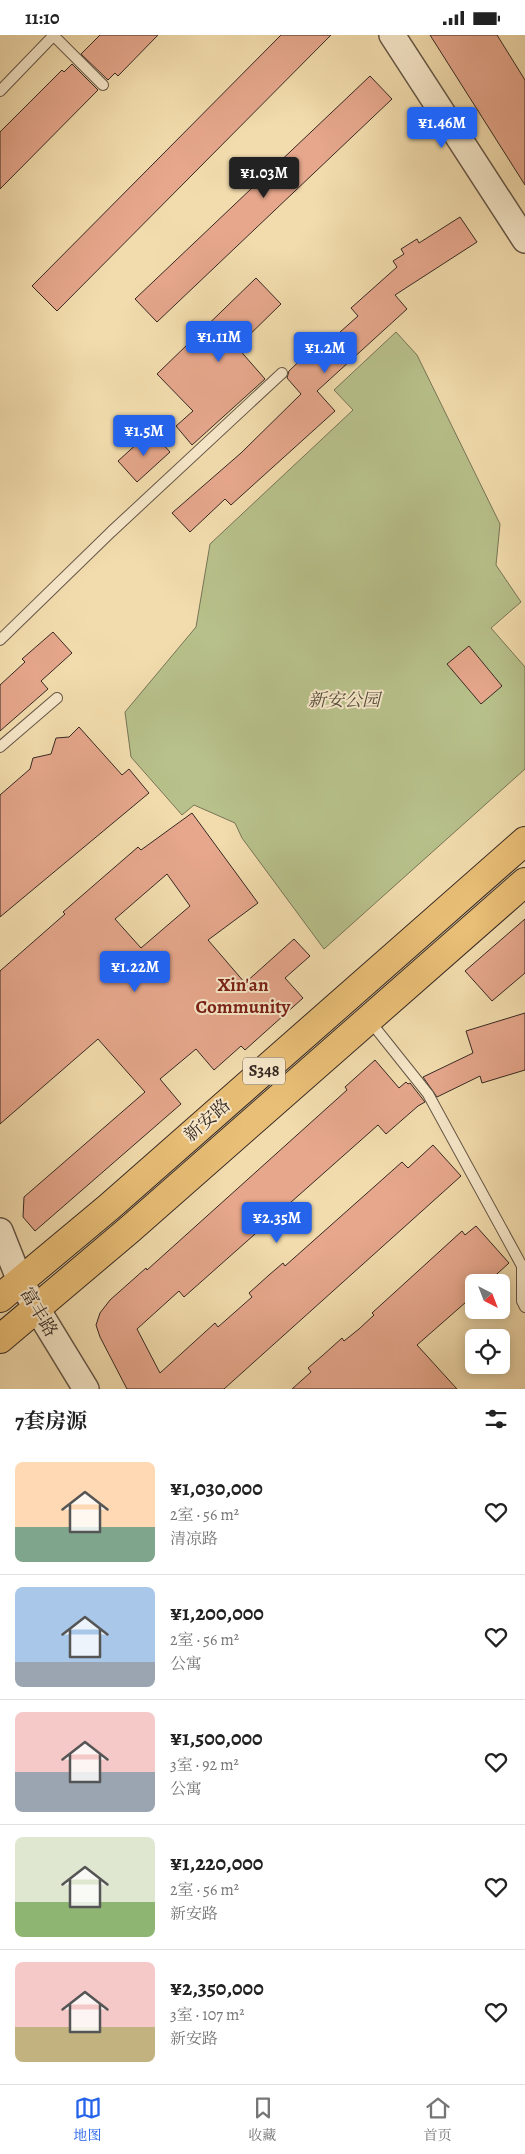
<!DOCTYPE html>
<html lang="zh">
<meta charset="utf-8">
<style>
body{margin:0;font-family:Alegreya,"Noto Serif SC",serif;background:#f2f2f2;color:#222;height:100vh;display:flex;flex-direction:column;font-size:19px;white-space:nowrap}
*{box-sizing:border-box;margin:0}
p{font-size:16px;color:#767676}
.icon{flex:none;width:28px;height:28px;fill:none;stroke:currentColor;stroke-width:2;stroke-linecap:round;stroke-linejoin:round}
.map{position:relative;height:1354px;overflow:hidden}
.panel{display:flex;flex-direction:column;background:#fff;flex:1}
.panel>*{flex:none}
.needle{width:32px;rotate:138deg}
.buttons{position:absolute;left:465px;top:1239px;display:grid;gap:10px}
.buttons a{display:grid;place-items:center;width:45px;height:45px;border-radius:8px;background:#fff;box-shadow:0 2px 12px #0003;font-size:25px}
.price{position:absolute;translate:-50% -42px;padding:0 11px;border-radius:5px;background:#2563eb;color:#fff;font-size:16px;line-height:32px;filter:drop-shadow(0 1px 2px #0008)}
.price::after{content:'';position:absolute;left:50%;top:30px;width:15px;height:11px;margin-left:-8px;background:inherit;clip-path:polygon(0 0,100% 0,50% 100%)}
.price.active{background:#222;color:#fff}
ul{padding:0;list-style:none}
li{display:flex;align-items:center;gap:15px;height:125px;padding:0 15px}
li+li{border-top:1px solid #e0e0e0}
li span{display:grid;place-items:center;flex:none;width:140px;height:100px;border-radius:8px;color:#555}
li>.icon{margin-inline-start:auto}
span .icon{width:60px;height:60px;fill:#fffc;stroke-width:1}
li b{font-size:21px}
h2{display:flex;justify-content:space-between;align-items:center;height:60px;padding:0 15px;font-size:21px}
.status{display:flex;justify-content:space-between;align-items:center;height:35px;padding:0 25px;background:#fff;direction:ltr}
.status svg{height:14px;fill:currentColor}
.dock{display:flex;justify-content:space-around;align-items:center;height:70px;border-top:1px solid #e0e0e0;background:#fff;font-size:14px;color:#767676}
.dock a{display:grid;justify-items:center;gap:2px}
.dock .active{color:#2563eb}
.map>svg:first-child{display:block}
.green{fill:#b8c18b;stroke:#777557}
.building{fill:#e6a78c;stroke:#362923;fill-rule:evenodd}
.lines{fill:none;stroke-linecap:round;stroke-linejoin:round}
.service-casing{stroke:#655646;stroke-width:12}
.tertiary-casing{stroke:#655646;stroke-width:28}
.primary-casing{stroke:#362923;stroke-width:30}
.service{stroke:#f7e8ca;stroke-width:10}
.tertiary{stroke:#f7e8ca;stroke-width:25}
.primary{stroke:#e9be76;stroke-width:28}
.labels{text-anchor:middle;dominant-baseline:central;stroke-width:4;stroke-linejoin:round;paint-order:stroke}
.shield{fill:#f7e8ca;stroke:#706255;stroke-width:1}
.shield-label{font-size:16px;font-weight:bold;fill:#362923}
.park-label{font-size:18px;font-style:italic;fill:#564f3d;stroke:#f7e8ca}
.street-label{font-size:18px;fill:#362923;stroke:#f7e8ca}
.neighbourhood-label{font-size:19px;font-weight:bold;fill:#7a1f14;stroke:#f7e8ca}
</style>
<div class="status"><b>11:10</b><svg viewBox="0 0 49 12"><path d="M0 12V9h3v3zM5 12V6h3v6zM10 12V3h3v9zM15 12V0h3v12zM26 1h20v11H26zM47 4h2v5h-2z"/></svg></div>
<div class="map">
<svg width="525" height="1354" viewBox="0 0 525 1354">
<rect width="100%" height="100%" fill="#f2dcad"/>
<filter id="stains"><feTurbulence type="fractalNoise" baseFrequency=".004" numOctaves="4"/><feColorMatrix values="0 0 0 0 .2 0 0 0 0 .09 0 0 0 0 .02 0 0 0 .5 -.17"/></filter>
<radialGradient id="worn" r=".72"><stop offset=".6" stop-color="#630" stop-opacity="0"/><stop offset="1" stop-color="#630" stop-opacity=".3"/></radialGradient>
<path class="green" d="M396,297L417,320L500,489L496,530L521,567L491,593L525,632V734L324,914L242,803L235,788L194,770L182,780L131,722L125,677L196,592L210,509L353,375L334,355Z"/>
<g class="building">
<path d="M100,0H158L118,41L115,38L108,45L81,19Z"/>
<path d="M281,0H331L57,276L32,251Z"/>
<path d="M430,0H497L525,45V150Z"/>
<path d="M72,29L98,55L0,154V97L62,35L64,37Z"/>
<path d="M370,41L392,64L157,287L135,264Z"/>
<path d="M460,182L477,207L395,260L407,274L317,356L335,376L231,470L225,464L190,497L172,478L241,418L301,359L287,343L289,336L316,310L320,315L358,281L351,273L397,232L393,226L404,219L401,214L417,204L419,208Z"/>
<path d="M256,243L281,269L237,312L265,344L192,410L176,391L193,376L157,339Z"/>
<path d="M151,396L170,417L137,447L118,426Z"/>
<path d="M53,597L72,618L41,646L48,654L0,696V650L25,627L22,624Z"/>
<path d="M469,611L502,651L481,669L447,629Z"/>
<path d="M79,692L122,740L129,734L149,758L0,882V760L30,734L33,723L51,719L56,703L69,702Z"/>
<path d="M192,778L258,868L208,905L245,948L294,904L310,921L285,943L303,963L245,1015L241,1011L214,1035L196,1014L160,1044L181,1069L35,1196L23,1182L24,1162L145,1057L98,1004L0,1089V936L65,879L63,877L138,812L141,815ZM167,839L190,871L141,913L115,884Z"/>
<path d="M525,884V938L492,966L465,936Z"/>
<path d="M525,978V1035L482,1048L480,1041L437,1062L423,1042L473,1018L466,996Z"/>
<path d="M375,1025L399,1053L406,1047L408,1049L410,1048L425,1067L418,1071L386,1099L378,1090L184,1262L179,1256L137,1294L160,1338L215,1288L218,1292L252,1262L249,1258L269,1240L283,1228L285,1231L402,1127L408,1133L433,1110L461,1141L224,1354H127L100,1302L96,1290L100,1278L110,1265L146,1233L147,1235L347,1055L345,1052Z"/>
<path d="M476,1191L509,1228L487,1248H474V1260L417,1310L457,1354H292L311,1337L308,1333L322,1321L342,1303L344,1306L359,1294L374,1280L372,1278L462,1196L465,1200Z"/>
</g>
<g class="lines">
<defs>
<g id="service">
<path d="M53,0L103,50"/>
<path d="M0,56L54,0"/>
<path d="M0,605L111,497L282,338"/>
<path d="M0,712L57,663"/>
<path d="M369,985L428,1059L522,1231V1266L525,1272"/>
</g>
<g id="tertiary">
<path d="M392,0L525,205"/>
<path d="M0,1196L20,1246L86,1354"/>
</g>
<g id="primary">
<path d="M0,1263L109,1172L525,806"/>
<path d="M0,1304L129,1195L525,847"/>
</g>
</defs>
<use href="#service" class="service-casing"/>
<use href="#tertiary" class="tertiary-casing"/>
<use href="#primary" class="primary-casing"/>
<use href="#service" class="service"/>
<use href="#tertiary" class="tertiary"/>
<use href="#primary" class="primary"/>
</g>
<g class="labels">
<rect class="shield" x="243" y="1022.5" width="42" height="27" rx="4"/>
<g class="shield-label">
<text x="264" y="1036">S348</text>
</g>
<g class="park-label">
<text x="344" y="665">新安公园</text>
</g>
<g class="street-label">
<text transform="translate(207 1085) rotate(-41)">新安路</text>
<text transform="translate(39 1277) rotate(59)">富丰路</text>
</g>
<g class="neighbourhood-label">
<text x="243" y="950">Xin'an<tspan x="243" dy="22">Community</tspan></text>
</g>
</g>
<rect width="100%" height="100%" filter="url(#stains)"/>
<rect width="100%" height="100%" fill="url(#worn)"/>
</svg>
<div class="buttons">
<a><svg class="needle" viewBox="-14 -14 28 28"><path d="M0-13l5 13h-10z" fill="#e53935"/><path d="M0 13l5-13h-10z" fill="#767676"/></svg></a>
<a><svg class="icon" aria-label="locate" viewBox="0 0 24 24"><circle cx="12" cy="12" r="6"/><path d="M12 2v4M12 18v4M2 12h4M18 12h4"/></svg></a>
</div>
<b class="price" style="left:442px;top:114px">¥1.46M</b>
<b class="price active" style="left:264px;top:164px">¥1.03M</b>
<b class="price" style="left:219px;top:328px">¥1.11M</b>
<b class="price" style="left:325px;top:339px">¥1.2M</b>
<b class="price" style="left:144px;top:422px">¥1.5M</b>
<b class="price" style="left:135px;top:958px">¥1.22M</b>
<b class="price" style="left:277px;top:1209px">¥2.35M</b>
</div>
<section class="panel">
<h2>7套房源<svg class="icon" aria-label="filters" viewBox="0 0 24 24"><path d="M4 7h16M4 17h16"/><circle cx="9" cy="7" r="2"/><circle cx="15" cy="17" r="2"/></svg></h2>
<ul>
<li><span style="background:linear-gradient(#ffd9b3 65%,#7fa58c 0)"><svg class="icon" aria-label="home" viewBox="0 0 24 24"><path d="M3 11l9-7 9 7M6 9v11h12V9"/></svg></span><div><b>¥1,030,000</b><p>2室 · 56 m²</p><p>清凉路</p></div><svg class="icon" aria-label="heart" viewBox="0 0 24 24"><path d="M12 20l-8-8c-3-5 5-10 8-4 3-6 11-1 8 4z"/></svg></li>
<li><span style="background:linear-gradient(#a9c7e8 75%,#9aa5b1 0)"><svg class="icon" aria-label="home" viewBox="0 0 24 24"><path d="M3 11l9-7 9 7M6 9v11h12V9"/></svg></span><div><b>¥1,200,000</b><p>2室 · 56 m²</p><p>公寓</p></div><svg class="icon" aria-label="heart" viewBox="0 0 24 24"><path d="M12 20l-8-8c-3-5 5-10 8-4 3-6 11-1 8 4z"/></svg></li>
<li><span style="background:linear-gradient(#f6c9c9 60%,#9aa5b1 0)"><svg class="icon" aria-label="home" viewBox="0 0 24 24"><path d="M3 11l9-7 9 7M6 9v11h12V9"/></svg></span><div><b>¥1,500,000</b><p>3室 · 92 m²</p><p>公寓</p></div><svg class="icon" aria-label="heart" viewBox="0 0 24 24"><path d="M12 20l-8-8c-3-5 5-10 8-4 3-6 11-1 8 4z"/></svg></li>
<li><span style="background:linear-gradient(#dfe7d0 65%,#8fb573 0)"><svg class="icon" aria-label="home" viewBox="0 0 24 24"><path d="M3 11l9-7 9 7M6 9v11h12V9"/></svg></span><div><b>¥1,220,000</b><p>2室 · 56 m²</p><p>新安路</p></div><svg class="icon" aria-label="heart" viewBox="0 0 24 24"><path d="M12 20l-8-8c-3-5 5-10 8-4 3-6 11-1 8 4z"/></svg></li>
<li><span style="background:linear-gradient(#f6c9c9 65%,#c2b280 0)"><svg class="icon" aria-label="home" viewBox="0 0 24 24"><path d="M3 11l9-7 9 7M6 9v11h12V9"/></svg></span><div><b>¥2,350,000</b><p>3室 · 107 m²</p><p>新安路</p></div><svg class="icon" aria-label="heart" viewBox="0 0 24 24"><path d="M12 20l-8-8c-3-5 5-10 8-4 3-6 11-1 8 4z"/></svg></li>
</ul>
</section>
<nav class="dock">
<a class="active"><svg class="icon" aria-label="map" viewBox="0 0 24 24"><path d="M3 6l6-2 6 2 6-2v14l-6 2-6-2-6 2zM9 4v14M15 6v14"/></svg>地图</a>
<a><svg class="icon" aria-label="saved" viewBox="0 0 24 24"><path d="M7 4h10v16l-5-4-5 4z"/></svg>收藏</a>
<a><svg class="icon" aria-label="home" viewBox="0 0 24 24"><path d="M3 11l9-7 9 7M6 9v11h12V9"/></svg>首页</a>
</nav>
